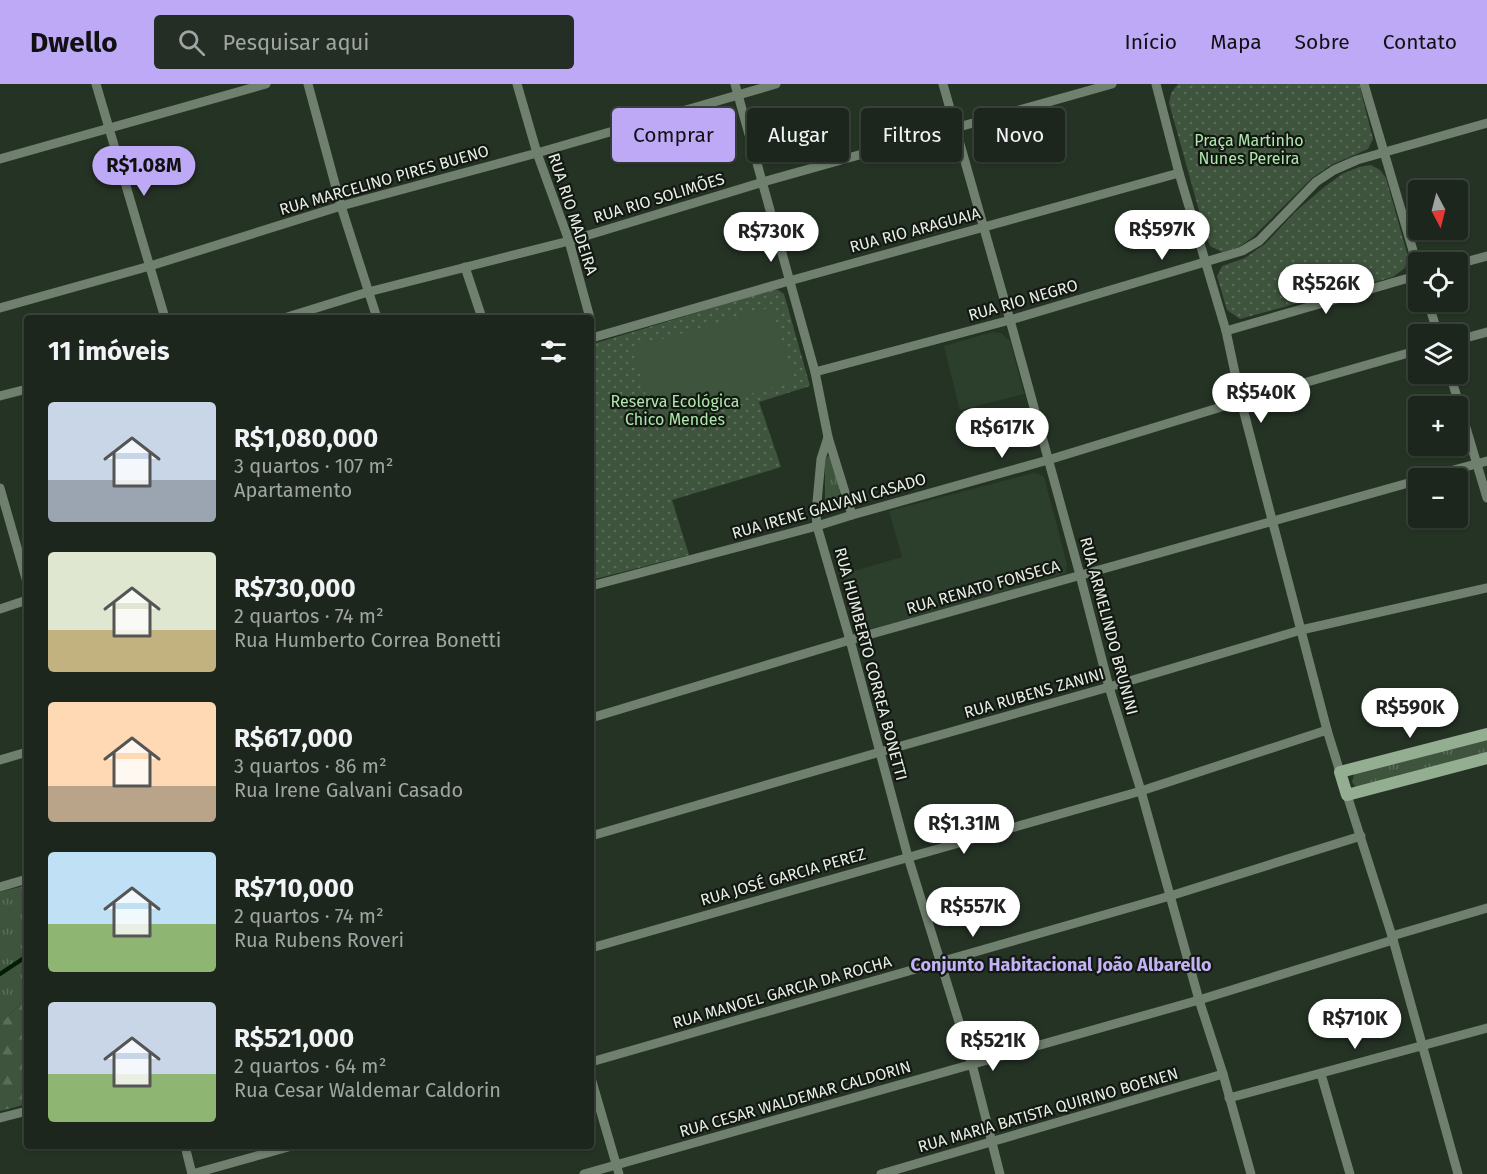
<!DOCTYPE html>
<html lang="pt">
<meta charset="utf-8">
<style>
body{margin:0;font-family:"Fira Sans",sans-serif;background:#252e25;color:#f1f3f6;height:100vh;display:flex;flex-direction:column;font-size:22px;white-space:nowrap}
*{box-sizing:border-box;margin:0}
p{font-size:20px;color:#a0a5a3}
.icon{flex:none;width:33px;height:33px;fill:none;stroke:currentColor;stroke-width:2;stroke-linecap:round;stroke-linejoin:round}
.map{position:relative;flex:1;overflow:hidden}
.side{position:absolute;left:24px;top:231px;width:570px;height:834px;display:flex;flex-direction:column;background:#1c261c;border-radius:6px;box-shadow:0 2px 4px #0004,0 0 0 2px #3a433b}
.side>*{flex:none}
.guide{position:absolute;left:612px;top:24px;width:570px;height:54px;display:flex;gap:12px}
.needle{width:39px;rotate:173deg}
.fabs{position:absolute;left:1408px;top:96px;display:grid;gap:12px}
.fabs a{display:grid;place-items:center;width:60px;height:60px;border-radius:6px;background:#1c261c;box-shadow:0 2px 4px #0004,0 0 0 2px #3a433b;font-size:30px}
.price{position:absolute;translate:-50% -51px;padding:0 14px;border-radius:21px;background:#fff;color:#222;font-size:20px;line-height:39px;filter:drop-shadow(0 2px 3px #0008)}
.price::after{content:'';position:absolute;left:50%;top:36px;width:18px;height:14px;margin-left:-9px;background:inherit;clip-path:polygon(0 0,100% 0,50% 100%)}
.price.current{background:#bda9f5;color:#111}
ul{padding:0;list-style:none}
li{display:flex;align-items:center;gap:18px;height:150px;padding:0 24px}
li span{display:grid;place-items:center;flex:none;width:168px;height:120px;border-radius:6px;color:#555}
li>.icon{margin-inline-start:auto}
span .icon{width:72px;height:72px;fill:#fffc;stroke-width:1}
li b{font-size:26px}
h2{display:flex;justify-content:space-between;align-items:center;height:72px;padding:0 24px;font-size:26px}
.chip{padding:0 21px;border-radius:6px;background:#1c261c;box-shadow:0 2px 4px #0004,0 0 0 2px #3a433b;font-size:21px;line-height:54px}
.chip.current{background:#bda9f5;color:#111}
header{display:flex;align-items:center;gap:36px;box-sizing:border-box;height:84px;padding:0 30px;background:#bda9f5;color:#111}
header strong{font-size:28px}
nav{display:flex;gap:33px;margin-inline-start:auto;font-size:21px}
.search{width:420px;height:54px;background:#252e25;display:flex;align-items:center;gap:15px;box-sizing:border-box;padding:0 21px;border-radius:6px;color:#a0a5a3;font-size:22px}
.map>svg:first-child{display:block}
.built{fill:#2c3f2c}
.grass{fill:url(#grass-tufts)}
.forest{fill:url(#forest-firs)}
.park{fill:url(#park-dots)}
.garden{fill:#3e543d}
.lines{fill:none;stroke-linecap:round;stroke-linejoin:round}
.stream{stroke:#001d00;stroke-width:4}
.street{stroke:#70806f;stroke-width:9}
.secondary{stroke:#94ae92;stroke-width:12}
.labels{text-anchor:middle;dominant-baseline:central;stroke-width:4.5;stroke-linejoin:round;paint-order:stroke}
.park-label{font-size:16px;fill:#aee8ab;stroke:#131912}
.street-label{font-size:16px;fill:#e6eee5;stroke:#131912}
.neighbourhood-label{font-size:18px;font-weight:bold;fill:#c4b2f8;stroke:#131912}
</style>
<header>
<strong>Dwello</strong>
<div class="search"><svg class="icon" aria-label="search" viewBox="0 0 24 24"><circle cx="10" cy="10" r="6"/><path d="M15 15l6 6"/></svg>Pesquisar aqui</div>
<nav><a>Início</a><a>Mapa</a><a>Sobre</a><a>Contato</a></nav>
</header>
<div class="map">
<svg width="1487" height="1090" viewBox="0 0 1487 1090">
<defs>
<pattern id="grass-tufts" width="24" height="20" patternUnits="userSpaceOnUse" patternTransform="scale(1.5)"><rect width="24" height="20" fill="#3e543d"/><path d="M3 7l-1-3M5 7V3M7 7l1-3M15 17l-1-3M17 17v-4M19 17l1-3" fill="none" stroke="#5a6d59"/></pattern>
<pattern id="forest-firs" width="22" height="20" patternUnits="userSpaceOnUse" patternTransform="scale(1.5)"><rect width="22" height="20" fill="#3e543d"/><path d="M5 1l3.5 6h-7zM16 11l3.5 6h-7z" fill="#5a6d59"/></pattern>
<pattern id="park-dots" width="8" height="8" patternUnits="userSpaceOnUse" patternTransform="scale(1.5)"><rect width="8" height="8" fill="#3e543d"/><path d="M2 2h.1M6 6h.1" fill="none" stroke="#5a6d59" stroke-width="1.8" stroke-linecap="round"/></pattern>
</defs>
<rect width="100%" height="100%" fill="#253325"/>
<g class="built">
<path d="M993,248L1001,249L1010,257L1024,310L960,326L944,262Z"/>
<path d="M1033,389L1039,390L1044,393L1067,480L1066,489L1056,493L874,545L861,544L853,537L840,491L902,473L889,427Z"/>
</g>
<g class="grass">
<path d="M828,372L832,373L842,418C839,431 829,428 825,418V376Z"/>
<path d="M1487,655V671L1356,704L1352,698L1354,691L1356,689Z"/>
<path d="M27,801V913L0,940V808Z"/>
</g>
<path class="forest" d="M27,913V1020L0,1027V940Z"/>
<g class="park">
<path d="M1178,0H1359L1373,55L1368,65L1331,81L1312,94L1253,153L1239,163L1222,168L1210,162L1207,155L1169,19L1171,9Z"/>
<path d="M1371,81L1380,86L1386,94L1408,173L1405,184L1393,193L1240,235L1227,226L1217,192L1222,182L1245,174L1265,160L1295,128L1323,104L1342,90L1359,83Z"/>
<path d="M772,206H778L784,210L810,302L759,318L781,383L672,416L689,471L591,496V262L596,259Z"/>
</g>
<path class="garden" d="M772,223L794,297L654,338L632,264Z"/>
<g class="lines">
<path class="stream" d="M0,890L27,872"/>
<g class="street">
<path d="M96,0L165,234"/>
<path d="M308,0L341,122L377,234"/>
<path d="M517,0L537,69L569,157L590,234"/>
<path d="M735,0L815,288L828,353L852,431"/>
<path d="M943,0L1010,236L1080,491L1109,603L1141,707L1199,916L1223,990L1251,1090"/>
<path d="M1156,0L1179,89L1226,247L1241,317L1327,646L1340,688"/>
<path d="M1364,0L1419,187"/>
<path d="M0,75L266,0"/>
<path d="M1458,180L1487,172"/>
<path d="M465,183L482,234"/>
<path d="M1428,218L1438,250"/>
<path d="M0,224L150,182L341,122L537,69L776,0"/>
<path d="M284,234L368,208L569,157L763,98L1112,0"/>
<path d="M1226,247L1419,191"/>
<path d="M591,255L595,253L789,197L1179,89"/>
<path d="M1458,256L1487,248"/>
<path d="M815,288L1010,236L1242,167L1259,157L1316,98L1334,86L1357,76L1487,39"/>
<path d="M1450,290L1487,414"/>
<path d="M0,312L27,305"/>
<path d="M828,353L821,375L816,429L817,442L850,556L908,773L972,980L1000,1090"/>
<path d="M1424,394L1487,377"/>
<path d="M0,404L27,498"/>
<path d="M591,502L817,442L852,431L1048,376L1241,317L1419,266"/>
<path d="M0,525L27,516"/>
<path d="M591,634L850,556L1419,396"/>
<path d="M0,676L27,668"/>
<path d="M1347,711L1392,852L1458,1090"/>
<path d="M591,752L880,668L1109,603L1301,546L1487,504"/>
<path d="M0,803L27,795"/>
<path d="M1392,852L1487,824"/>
<path d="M591,864L1141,707L1327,646"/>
<path d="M591,978L1170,812L1361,752"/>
<path d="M1321,990L1350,1090"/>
<path d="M591,994L619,1090"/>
<path d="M1229,1014L1487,944"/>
<path d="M0,1034L27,1027"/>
<path d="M185,1062L192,1090"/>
<path d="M192,1090L292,1062"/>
<path d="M584,1090L1199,916L1393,856"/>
<path d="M881,1090L1223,990"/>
</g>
<path class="secondary" d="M1487,650L1340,688L1347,711L1487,674"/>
</g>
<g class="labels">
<g class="park-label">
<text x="1249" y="56">Praça Martinho<tspan x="1249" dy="18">Nunes Pereira</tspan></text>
<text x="675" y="317">Reserva Ecológica<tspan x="675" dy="18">Chico Mendes</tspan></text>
</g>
<g class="street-label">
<text transform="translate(384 96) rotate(-16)">RUA MARCELINO PIRES BUENO</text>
<text transform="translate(659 114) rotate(-17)">RUA RIO SOLIMÕES</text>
<text transform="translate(573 130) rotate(72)">RUA RIO MADEIRA</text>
<text transform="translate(915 146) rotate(-15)">RUA RIO ARAGUAIA</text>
<text transform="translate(1023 216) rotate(-16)">RUA RIO NEGRO</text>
<text transform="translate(829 422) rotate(-16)">RUA IRENE GALVANI CASADO</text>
<text transform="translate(983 503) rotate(-16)">RUA RENATO FONSECA</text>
<text transform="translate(1109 542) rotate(75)">RUA ARMELINDO BRUNINI</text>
<text transform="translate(871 580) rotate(75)">RUA HUMBERTO CORREA BONETTI</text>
<text transform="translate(1034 609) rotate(-16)">RUA RUBENS ZANINI</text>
<text transform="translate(783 793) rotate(-16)">RUA JOSÉ GARCIA PEREZ</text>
<text transform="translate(782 908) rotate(-16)">RUA MANOEL GARCIA DA ROCHA</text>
<text transform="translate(795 1015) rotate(-16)">RUA CESAR WALDEMAR CALDORIN</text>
<text transform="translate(1048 1026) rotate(-16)">RUA MARIA BATISTA QUIRINO BOENEN</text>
</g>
<g class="neighbourhood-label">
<text x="1061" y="881">Conjunto Habitacional João Albarello</text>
</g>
</g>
</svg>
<div class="fabs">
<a><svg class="needle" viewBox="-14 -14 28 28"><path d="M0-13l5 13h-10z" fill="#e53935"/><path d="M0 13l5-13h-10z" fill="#a0a5a3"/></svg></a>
<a><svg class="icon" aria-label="locate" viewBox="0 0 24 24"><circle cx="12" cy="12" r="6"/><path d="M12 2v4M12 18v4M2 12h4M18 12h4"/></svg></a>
<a><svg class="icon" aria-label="layers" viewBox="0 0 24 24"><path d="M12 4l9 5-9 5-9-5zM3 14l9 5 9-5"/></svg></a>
<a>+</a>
<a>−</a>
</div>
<b class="price current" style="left:144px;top:113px">R$1.08M</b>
<b class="price" style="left:1162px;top:177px">R$597K</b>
<b class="price" style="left:771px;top:179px">R$730K</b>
<b class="price" style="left:1326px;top:231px">R$526K</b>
<b class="price" style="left:1261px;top:340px">R$540K</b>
<b class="price" style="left:1002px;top:375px">R$617K</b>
<b class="price" style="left:1410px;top:655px">R$590K</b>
<b class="price" style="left:964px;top:771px">R$1.31M</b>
<b class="price" style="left:973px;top:854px">R$557K</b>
<b class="price" style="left:1355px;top:966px">R$710K</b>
<b class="price" style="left:993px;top:988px">R$521K</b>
<div class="guide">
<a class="chip current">Comprar</a>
<a class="chip">Alugar</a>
<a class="chip">Filtros</a>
<a class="chip">Novo</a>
</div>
<section class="side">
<h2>11 imóveis<svg class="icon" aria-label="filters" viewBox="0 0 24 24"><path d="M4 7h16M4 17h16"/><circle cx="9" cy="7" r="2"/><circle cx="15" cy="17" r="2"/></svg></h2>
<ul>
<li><span style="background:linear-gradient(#c9d6e8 65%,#9aa5b1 0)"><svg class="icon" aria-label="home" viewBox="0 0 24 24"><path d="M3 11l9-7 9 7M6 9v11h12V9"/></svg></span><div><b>R$1,080,000</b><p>3 quartos · 107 m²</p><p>Apartamento</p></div></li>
<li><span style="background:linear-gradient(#dfe7d0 65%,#c2b280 0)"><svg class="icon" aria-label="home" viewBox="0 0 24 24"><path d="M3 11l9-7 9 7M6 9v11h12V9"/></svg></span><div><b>R$730,000</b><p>2 quartos · 74 m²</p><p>Rua Humberto Correa Bonetti</p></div></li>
<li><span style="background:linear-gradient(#ffd9b3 70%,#b9a48a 0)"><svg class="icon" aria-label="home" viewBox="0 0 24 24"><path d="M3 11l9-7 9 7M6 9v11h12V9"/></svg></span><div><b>R$617,000</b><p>3 quartos · 86 m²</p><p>Rua Irene Galvani Casado</p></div></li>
<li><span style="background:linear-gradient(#bfe0f5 60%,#8fb573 0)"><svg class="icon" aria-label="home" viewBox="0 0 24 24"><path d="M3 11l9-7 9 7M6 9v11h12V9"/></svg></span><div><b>R$710,000</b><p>2 quartos · 74 m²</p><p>Rua Rubens Roveri</p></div></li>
<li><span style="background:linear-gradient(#c9d6e8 60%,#8fb573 0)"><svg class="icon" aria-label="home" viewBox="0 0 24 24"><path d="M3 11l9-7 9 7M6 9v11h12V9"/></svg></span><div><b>R$521,000</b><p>2 quartos · 64 m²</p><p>Rua Cesar Waldemar Caldorin</p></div></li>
</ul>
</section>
</div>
